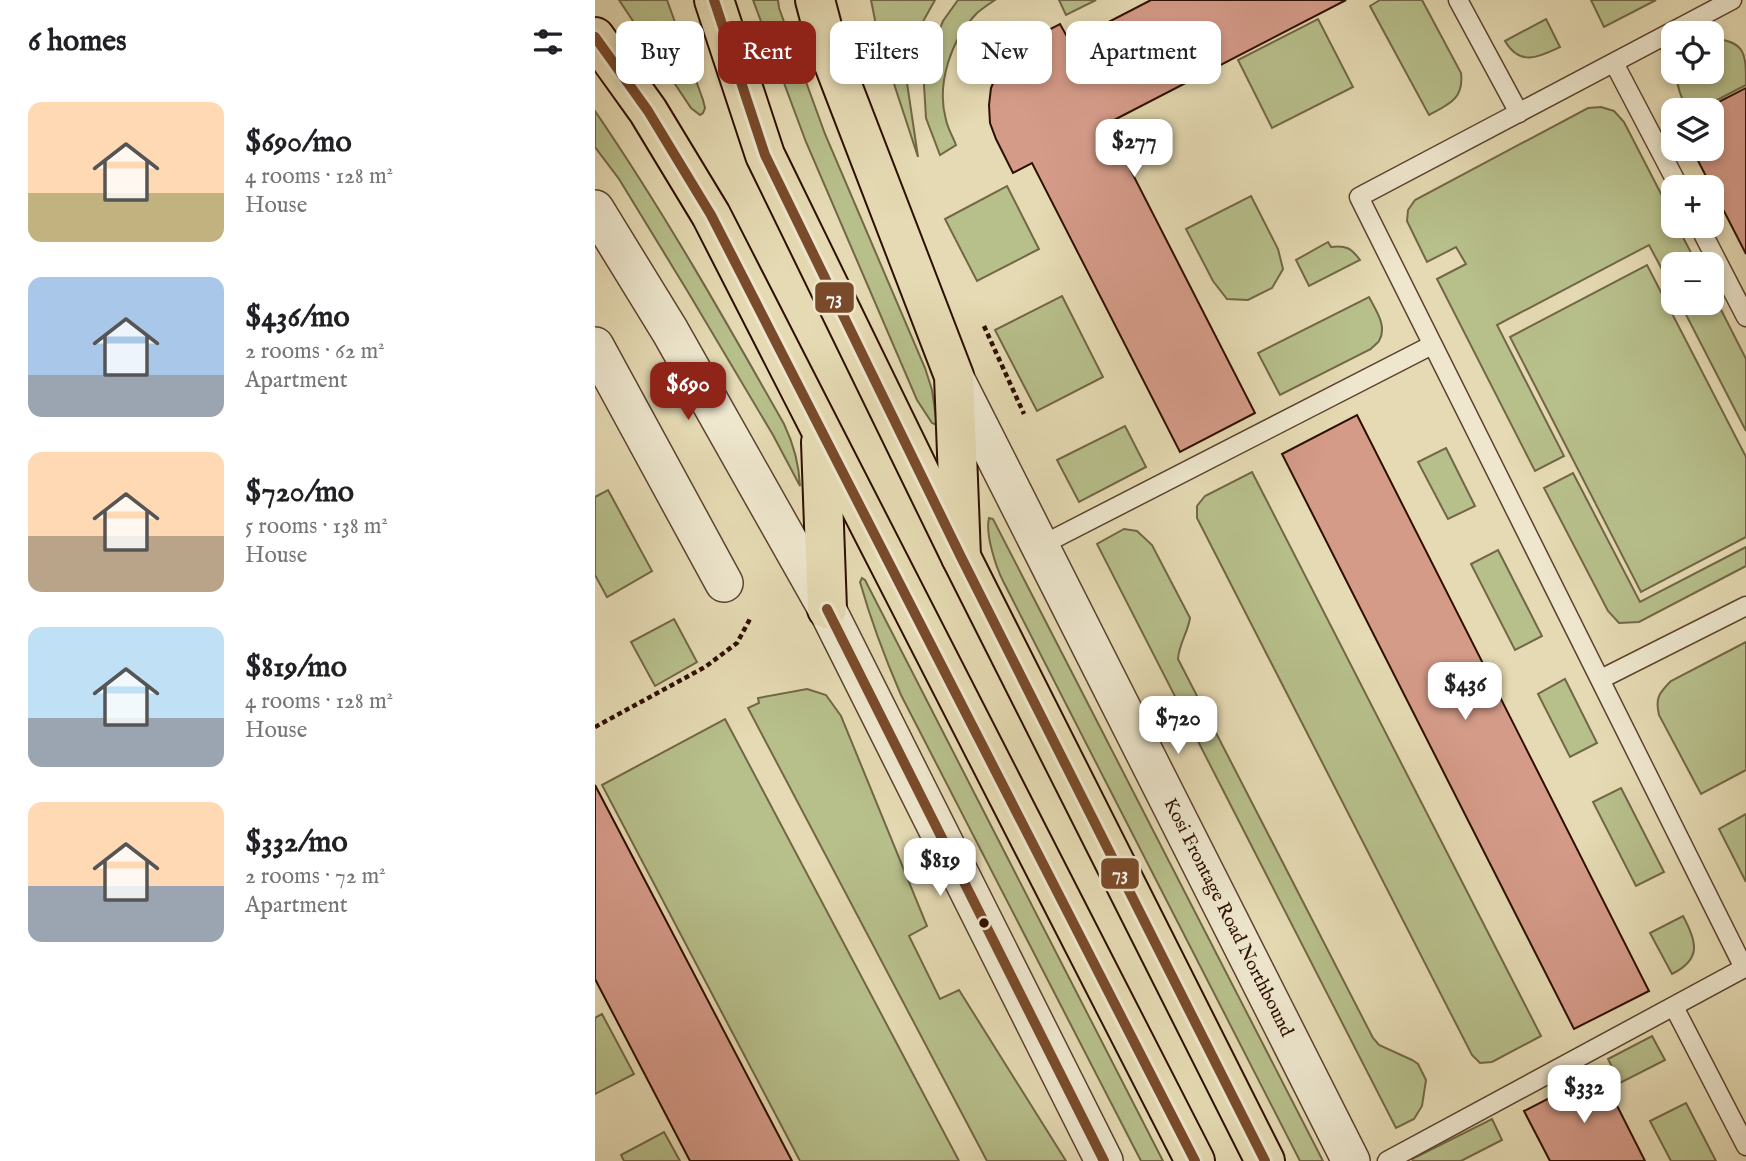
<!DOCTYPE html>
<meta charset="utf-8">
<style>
body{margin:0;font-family:"IM FELL English",serif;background:#f6f6f6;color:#202124;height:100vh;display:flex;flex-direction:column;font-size:26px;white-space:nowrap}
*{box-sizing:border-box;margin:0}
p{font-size:23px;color:#757577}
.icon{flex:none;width:38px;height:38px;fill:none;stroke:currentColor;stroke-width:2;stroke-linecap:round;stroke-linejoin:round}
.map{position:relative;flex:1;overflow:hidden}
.sheet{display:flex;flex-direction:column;background:#fff;width:595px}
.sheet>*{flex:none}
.top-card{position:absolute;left:21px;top:21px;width:665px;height:63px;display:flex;gap:14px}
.buttons{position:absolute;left:1066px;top:21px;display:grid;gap:14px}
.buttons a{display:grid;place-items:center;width:63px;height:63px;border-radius:14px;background:#fff;box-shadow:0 4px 10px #0003;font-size:35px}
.price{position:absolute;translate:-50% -60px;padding:0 16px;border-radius:14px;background:#fff;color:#222;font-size:23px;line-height:46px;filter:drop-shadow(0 2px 4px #0008)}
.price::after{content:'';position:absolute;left:50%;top:42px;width:21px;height:16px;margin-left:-10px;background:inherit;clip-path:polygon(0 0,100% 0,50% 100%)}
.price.on{background:#8f2418;color:#fff}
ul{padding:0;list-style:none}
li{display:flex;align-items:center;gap:21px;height:175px;padding:0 28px}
li span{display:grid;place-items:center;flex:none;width:196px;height:140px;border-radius:14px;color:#555}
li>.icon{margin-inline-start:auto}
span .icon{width:84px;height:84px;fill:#fffc;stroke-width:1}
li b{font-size:30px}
h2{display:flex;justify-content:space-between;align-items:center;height:84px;padding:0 28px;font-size:30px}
.pill{padding:0 24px;border-radius:14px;background:#fff;box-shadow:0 4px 10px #0003;font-size:24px;line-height:63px}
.pill.on{background:#8f2418;color:#fff}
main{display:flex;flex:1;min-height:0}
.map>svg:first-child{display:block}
.green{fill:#b7bf8b;stroke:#726746;stroke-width:2}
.building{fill:#d59b89;stroke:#2e0f01;stroke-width:2}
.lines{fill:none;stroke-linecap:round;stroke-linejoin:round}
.lane-casing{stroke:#5c422e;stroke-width:21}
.street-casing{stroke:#5c422e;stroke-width:40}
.primary-casing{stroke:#2e0f01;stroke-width:42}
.highway-casing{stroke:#2e0f01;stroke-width:42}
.path{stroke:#2e0f01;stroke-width:4.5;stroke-dasharray:5 3.5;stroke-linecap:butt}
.lane{stroke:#eee7ce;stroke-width:18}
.street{stroke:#eee7ce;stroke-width:37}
.primary{stroke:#e5dab3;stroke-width:38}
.highway{stroke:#e5dab3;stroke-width:38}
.bus-1-casing{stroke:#eee7ce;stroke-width:16}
.bus-1{stroke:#7a4b2a;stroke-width:10}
.bus-dot{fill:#2e0f01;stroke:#eee7ce;stroke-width:2.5}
.labels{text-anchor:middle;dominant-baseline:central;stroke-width:5;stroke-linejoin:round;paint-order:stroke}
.street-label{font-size:19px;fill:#2e0f01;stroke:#eee7ce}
.line-badge{stroke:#eee7ce;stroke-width:2.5}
.badge-label{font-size:19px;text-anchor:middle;font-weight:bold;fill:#fff}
</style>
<main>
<section class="sheet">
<h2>6 homes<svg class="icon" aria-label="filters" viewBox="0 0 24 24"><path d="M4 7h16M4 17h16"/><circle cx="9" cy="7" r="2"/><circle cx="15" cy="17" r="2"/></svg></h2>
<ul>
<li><span style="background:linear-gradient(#ffd9b3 65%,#c2b280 0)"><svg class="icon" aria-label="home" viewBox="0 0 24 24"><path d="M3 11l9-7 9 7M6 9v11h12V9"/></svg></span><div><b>$690/mo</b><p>4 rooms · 128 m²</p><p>House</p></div></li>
<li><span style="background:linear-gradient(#a9c7e8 70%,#9aa5b1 0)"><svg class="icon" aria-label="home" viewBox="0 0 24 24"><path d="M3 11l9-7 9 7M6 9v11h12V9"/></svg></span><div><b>$436/mo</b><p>2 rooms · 62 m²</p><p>Apartment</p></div></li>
<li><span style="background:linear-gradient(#ffd9b3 60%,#b9a48a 0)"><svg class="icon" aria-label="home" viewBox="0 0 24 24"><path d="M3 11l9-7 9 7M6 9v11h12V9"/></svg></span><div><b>$720/mo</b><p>5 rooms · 138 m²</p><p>House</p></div></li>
<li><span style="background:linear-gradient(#bfe0f5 65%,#9aa5b1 0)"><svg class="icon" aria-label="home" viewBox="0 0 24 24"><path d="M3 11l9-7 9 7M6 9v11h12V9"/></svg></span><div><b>$819/mo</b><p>4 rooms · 128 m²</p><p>House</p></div></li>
<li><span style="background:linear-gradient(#ffd9b3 60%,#9aa5b1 0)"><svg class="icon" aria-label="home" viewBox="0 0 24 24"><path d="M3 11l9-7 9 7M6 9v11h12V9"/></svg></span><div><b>$332/mo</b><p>2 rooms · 72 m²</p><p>Apartment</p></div></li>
</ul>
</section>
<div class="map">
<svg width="1151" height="1161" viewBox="0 0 1151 1161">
<rect width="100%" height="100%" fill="#e5dab3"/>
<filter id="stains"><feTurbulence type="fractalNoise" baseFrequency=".00286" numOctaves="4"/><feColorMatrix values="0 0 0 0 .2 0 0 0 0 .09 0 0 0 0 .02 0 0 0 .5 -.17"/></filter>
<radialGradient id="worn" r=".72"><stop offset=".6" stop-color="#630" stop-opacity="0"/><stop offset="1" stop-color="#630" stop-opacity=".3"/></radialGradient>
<g class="green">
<path d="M24,0H72L108,100L110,108L108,113L105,115L96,108Z"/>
<path d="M158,0H183L184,8L230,134L330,368L337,390L342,425L337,423L322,400L211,142Z"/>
<path d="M276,0H340L321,34L312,83L323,157L283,35Z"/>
<path d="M363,0H400C394,4 388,8 382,13C356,39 341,84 351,120C353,129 358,137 361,145L345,155L331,118L329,85L336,50L348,21Z"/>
<path d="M464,0H501L471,15Z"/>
<path d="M785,0H827L866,73C869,99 854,104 834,115L775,6Z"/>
<path d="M996,0H1061L1009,27Z"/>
<path d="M723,19L758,87L677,128L643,60Z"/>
<path d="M951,19L965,47C944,57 925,67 910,41Z"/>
<path d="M1117,38C1151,42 1151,53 1151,85L1103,110H1093C1086,97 1081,86 1082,72H1116Z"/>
<path d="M1006,107L1019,111L1029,122L1078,217V226H1082L1102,264H1078V290L1054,245L902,325L969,456L940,471L842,279L871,264L861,247L832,262L812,221L813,210L820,200L993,108Z"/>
<path d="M0,111C69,212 129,318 189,424C199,445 204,463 205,486L178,435L93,292L24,179L0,147Z"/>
<path d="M412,186L444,249L382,281L350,219Z"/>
<path d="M656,196L683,249L688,269L677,288L653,300L632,299L618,281L591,229Z"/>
<path d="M733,242L736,247C751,245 756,248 765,260L714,286L701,260Z"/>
<path d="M1052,265L1151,457V537L1046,592L915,337Z"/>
<path d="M1117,292L1151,359V431L1085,303H1116Z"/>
<path d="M467,296L508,377L442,411L400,330Z"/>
<path d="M774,297C780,309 793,326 784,341C784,342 776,348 776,349L685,395L663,353Z"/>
<path d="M530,426L551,467L484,502L462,460Z"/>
<path d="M851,448L880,506L853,519L823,462Z"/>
<path d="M657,472L946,1036L897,1062L885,1063L877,1055L602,518V506L610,496Z"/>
<path d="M978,473L1045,602L1151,547V566L1044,622L1024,623L1013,611L949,488Z"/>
<path d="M13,490L57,571L12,597L0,575V497Z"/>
<path d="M394,518L398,519L728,1161H705L408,581C401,567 390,534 394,518Z"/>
<path d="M529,529L542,531L557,545L595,618C593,632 584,644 583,659L778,1038L784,1045L817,1060L823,1064L831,1080L827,1106L819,1119L801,1128L502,544Z"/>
<path d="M903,550L947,636L920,650L876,564Z"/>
<path d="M267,578L270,580L568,1161H546L306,695C290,658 276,621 265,582Z"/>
<path d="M79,619L102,662L60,686L36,642Z"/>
<path d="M1151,642V770L1106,794L1064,715C1060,698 1064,693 1076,681Z"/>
<path d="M970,679L1002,743L975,757L943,694Z"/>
<path d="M212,689L231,695L246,716L332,926L314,936L345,999L364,990L471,1161H392L153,708L164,703L163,698Z"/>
<path d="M130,719L364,1161H205L7,785Z"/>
<path d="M1026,788L1069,872L1041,886L998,802Z"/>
<path d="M1151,814V882L1124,829Z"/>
<path d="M1088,916C1102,942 1107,959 1077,974L1055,933Z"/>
<path d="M7,1014L39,1074L0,1094V1018Z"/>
<path d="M1057,1036L1070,1060L1025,1083L1013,1059Z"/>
<path d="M1091,1103L1121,1161H1076L1055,1121Z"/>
<path d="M897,1119L907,1140L866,1161H818L817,1159Z"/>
<path d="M69,1132L85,1161H29L26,1155Z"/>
</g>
<g class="building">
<path d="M556,0H751L519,120L520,122L513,126L660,413L585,452L437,163L418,173L401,139L395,123L394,105L396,88L404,69L416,53L432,41L465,24L475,42Z"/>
<path d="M1151,88V254L1097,149H1116V110H1108Z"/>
<path d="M762,415L1054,991L979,1029L687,454Z"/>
<path d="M0,785L197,1161H95L0,979Z"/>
<path d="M1005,1072L1050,1161H955L929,1111Z"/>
</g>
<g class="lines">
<defs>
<g id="lane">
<path d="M863,0L924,113"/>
<path d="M1137,0L764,197L1149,968"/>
<path d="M1019,63L1084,187"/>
<path d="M1104,226L1151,317"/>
<path d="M445,546L837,345"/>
<path d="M1006,679L1151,606"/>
<path d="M1079,1007L1151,1146"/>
<path d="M792,1161L1151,967"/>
</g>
<g id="street">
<path d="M0,209L75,331L232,609L509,1161"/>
<path d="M0,346L129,583"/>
<path id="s1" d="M359,376L756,1161"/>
</g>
<g id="primary">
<path d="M119,0L170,155L366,557L670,1161"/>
<path d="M0,37L53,111L116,215L600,1161"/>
<path d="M226,442L232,609"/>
</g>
<path id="highway" d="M220,0L233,49L359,376L366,557"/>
</defs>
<use href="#lane" class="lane-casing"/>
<use href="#street" class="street-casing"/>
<use href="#primary" class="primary-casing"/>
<use href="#highway" class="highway-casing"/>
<g class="path">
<path d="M389,326L429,414"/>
<path d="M0,727L110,667L142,643L156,617"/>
</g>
<use href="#lane" class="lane"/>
<use href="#street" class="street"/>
<use href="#primary" class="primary"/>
<use href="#highway" class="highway"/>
<defs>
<g id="bus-1">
<path d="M119,0L170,155L366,557L670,1161"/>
<path d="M0,37L53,111L116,215L600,1161"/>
<path d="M232,609L509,1161"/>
</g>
</defs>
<use href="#bus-1" class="bus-1-casing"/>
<use href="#bus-1" class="bus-1"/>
</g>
<circle class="bus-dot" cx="389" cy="923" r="6"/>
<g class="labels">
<g class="street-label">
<text stroke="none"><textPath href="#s1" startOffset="607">Kosi Frontage Road Northbound</textPath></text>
</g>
</g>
<g class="line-badge">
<rect x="219" y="281" width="41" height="33" rx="7" fill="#7a4b2a"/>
<rect x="505" y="857" width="40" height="33" rx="7" fill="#7a4b2a"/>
</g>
<g class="badge-label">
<text x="239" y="304">73</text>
<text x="525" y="880">73</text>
</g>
<rect width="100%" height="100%" filter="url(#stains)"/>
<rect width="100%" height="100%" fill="url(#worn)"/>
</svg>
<div class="buttons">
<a><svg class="icon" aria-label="locate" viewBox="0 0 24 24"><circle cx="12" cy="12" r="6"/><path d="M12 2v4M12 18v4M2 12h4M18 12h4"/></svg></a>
<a><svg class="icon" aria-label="layers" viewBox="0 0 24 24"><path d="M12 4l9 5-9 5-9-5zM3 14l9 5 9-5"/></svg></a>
<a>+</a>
<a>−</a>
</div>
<b class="price" style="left:539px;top:179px">$277</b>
<b class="price on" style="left:93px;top:422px">$690</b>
<b class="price" style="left:870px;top:722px">$436</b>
<b class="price" style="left:583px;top:756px">$720</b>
<b class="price" style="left:345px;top:898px">$819</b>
<b class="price" style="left:989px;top:1125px">$332</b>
<div class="top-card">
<a class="pill">Buy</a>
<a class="pill on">Rent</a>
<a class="pill">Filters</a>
<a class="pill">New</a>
<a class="pill">Apartment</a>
</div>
</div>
</main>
